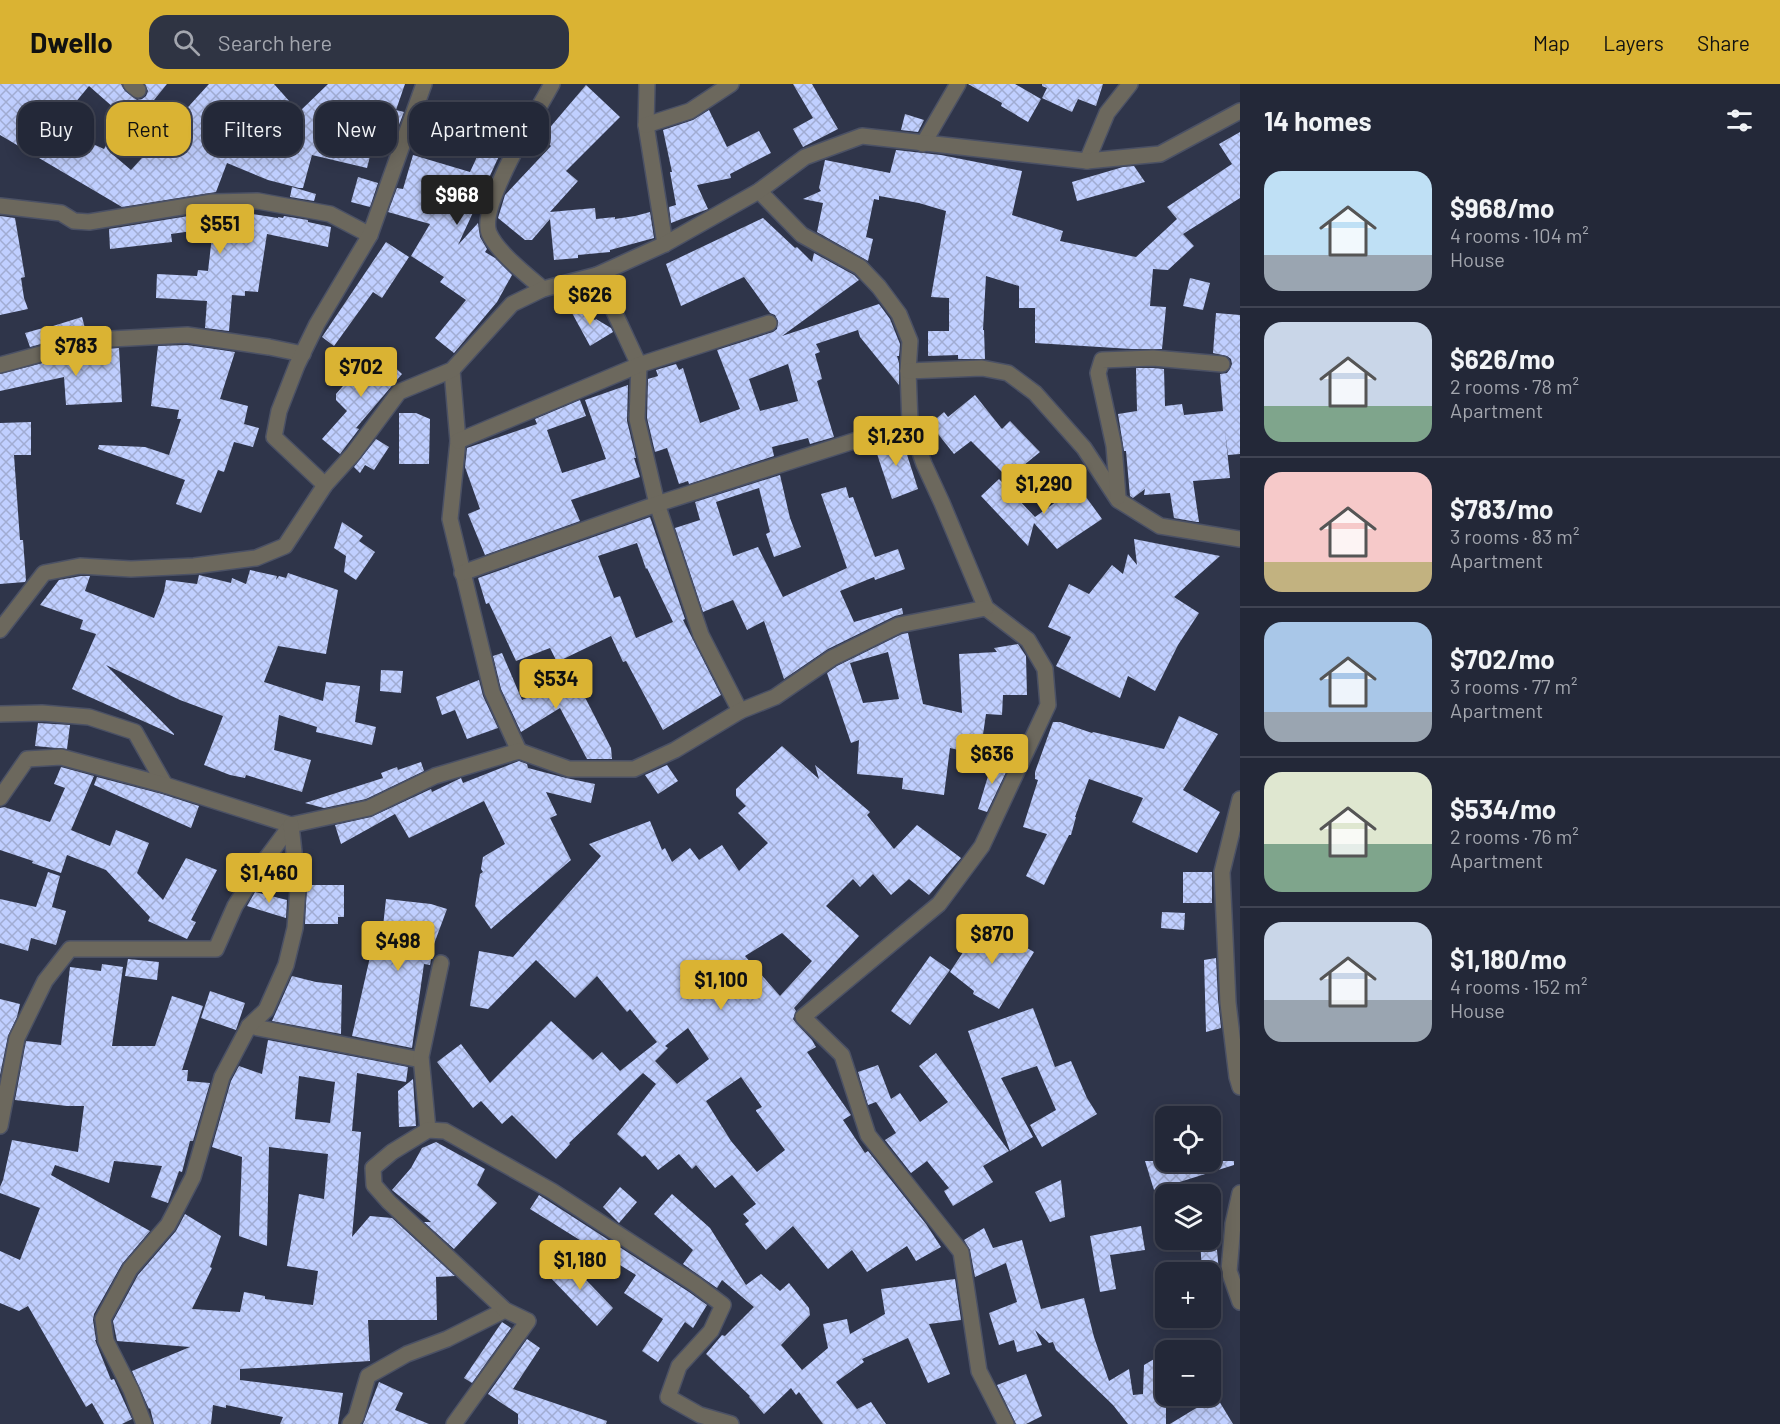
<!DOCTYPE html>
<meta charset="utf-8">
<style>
body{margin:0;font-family:Barlow,sans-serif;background:#2f3443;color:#f1f3f6;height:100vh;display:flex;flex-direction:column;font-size:22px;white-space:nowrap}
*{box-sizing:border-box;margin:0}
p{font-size:20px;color:#a3a6ae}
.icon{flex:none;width:33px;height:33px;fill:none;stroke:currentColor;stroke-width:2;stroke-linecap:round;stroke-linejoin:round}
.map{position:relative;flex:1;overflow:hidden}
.panel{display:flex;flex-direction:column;background:#232838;width:540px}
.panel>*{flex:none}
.hud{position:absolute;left:18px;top:18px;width:570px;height:54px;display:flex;gap:12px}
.fabs{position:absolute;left:1155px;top:1022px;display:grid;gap:12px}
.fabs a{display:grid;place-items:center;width:66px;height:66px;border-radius:12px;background:#232838;box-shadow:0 3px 15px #0003,0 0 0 2px #404453;font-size:30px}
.price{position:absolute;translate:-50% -51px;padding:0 14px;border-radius:6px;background:#dab333;color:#111;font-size:20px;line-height:39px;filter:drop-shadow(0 2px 3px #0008)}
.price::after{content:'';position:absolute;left:50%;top:36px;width:18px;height:14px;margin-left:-9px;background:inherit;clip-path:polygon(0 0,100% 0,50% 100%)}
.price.active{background:#222;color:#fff}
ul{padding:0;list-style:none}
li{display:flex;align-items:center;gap:18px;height:150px;padding:0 24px}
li+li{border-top:2px solid #404453}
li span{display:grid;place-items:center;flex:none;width:168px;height:120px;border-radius:18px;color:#555}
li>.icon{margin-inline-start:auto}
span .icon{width:72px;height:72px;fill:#fffc;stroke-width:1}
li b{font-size:26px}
h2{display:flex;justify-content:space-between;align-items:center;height:72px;padding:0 24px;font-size:26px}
.pill{padding:0 21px;border-radius:18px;background:#232838;box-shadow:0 3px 15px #0003,0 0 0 2px #404453;font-size:21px;line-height:54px}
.pill.active{background:#dab333;color:#111}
header{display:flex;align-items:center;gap:36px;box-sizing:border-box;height:84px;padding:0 30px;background:#dab333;color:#111}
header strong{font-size:28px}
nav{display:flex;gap:33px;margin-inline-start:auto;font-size:21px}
.search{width:420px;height:54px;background:#2f3443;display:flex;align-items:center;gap:15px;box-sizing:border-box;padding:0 21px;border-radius:18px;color:#a3a6ae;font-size:22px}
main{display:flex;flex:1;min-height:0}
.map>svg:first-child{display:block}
.building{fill:url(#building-cross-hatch);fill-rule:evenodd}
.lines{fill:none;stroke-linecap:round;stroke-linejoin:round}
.street-casing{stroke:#4b5165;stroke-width:18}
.street{stroke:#6c685d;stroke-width:15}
</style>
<header>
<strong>Dwello</strong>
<div class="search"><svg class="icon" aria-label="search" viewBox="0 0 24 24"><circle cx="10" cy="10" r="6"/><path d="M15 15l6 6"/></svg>Search here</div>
<nav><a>Map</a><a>Layers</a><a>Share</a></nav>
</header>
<main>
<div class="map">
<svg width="1240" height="1340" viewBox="0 0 1240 1340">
<defs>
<pattern id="building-cross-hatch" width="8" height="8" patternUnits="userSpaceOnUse" patternTransform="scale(1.5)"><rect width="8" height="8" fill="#c0cfff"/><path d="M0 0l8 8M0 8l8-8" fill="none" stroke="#a1acd2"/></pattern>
</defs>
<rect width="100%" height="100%" fill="#2f354a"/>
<g class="building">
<path d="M0,0H121L125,7L137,16L142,15L146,12L148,7L145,0H167L111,69L131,86L209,0H274L299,28L328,0H405L396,26L404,28L392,59L380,55L378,61L373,60L367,84L312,71L303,104H299L268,96L227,79L216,108L122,123L0,51ZM89,2L122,31L104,65L55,43Z"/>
<path d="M793,0H812L838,45L803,63L793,45L813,34Z"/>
<path d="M968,0H1015L1041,15L1028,38L1001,22L1002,19Z"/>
<path d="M1042,0H1103L1096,22L1078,15L1072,28L1042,14L1047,4L1042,2Z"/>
<path d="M586,1L620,33L566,87L578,97L550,128L595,124L596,135L615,133V135L635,132L650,128L654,154L610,166V168L578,171V174L554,176L550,135L532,156H525L498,134L505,111L551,62L541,54Z"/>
<path d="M452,17L512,44L458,161L478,139L480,153L487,165L485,168L495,174L512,191L497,218L454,269L435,254L466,216L440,198L444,193L411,172L430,140L388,128L397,104L403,105L413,71L470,88L487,51L445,32Z"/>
<path d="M709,26L727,63L759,47L771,69L730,90L731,94L697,101L708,125L671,139L669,123L676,121L670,88H672L663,46L693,36Z"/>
<path d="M905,30L924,36L918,48L901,46Z"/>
<path d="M1240,48V114L1183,150L1194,162L1168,186L1153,185L1150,222L1166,223L1162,265H1132L1035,259V224H1019V202L986,192L983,246H984L985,275H958V271L928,272V247H949V214L931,213L946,127L919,119L879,112V116L874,115L866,153L873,155L868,177L817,148L823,119L803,115L821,107L819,104L825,76L890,89L896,66L941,71L1022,87L1012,131L1063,147L1060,157L1136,173L1177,135L1167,123L1232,80L1219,60Z"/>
<path d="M1134,82L1145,98L1077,117L1072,98L1123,83Z"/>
<path d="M358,93L378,99L370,123L351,118Z"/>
<path d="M292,103L316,110L314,117L290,113Z"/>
<path d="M233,127L278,134V133L283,134L284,132L308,136V138L331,143L328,163L267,150L258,208L245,207V212L232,211L229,247L205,244L207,217L156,214L157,190L197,192L198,186L208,187L213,144L171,150L172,158L110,165L109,145L213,128Z"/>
<path d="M0,132L15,134L25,193L21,194L24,214L28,225L0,231Z"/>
<path d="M763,134L795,164L797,163L812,178L814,169L854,191L859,196L782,252L879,220L890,235L900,260L899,272H897L899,279V301L860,253L858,246L816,260L820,268L815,270L822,295L817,297L834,353L810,360L808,354L772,363L774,372L689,400L688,397L679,400L667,364L655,368L647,334L648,295L658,292L656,286L676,280L679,286L683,284L700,339L740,325L717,266L773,248L777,245L778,237L775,231L770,229L744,193L681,222L666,180ZM788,280L798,317L760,327L749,295Z"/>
<path d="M386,158L409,173L382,214L373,208L334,262L322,253Z"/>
<path d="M1190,194L1210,199L1203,226L1183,222Z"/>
<path d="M566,218L595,236L596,235L611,244L613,248L590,262Z"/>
<path d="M1216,229L1240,231V370L1228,371L1225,347L1230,394L1193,397L1199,438H1197L1174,434L1170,409L1144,411L1145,405L1133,414L1130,412L1126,367H1124L1118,330L1137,327L1136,284H1153L1164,285L1165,322L1182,320L1184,331L1223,327L1220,290L1227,289L1230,285L1232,280L1231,275L1227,272L1213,269Z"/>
<path d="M82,233L86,248L30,263L25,249L43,244L51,247L53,242Z"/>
<path d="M187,261L235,268L220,315L248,322L244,340L259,344L253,363L234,358L224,388L218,386L201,429L176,420L185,396L98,365L99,361L145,363L169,371L181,335H177L179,326L151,322L158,262Z"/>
<path d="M119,264L122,318L66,321L64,293L0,307V290L93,266Z"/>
<path d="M375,265L402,290L356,344L359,345L340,370L322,355L347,327L336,316V310Z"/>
<path d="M628,301L627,337L636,374H634L640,393L571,416L580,437L485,471L468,430L480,425L465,383L467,364L537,340L535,335L580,316L586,332L547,346L562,389L606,375L585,316Z"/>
<path d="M975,311L1002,345L1010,337L1040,368L1008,394L971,357L954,370L930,340L944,328L948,333Z"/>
<path d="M399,329H416L430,335L429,380H399Z"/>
<path d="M31,338V371H14L20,456H23L26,496L25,498L0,500V339Z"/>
<path d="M901,352L918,405L892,415L874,361Z"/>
<path d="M376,355L389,363L374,386L365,381L360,389L354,383Z"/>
<path d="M780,391L790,434L801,463L774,473L766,450L770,448L759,404L716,418L733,472L758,463L783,513L847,484L821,410L846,403L849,414L853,413L875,473L898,465L905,485L875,496L874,493L840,507L854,538L902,524L903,530L895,532L828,565L784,595L764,537L747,546L733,516L703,528L675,444L700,436L695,418Z"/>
<path d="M999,395L1035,433L1078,402L1102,435L1057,465L1034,439L1028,462L981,412Z"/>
<path d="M650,433L685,535L683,536L721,611L663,646L626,577L623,578L611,552L557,578L550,564L516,577L489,519L486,520L478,494ZM637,459L646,485L647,484L673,538L636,554L620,512L614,514L598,472Z"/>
<path d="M342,438L363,452L359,457L375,468L356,496L344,488L346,472L334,464Z"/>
<path d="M1134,455L1220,472L1174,513L1199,529L1178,561L1155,607L1128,592L1120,614L1056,582L1071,553L1048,543L1069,500L1089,510L1112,481L1123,490L1128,470L1137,481Z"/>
<path d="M250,486L277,492L276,496L279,492L286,494L288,489L338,506L326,570L278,562L264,598L323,617L326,598L360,602L355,638L376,643L372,661L316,648L317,643L279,631L274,666L311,676L302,708L246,691L245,694L230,691L204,681L223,632L180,616L106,581L174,650V651L72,605L96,550L80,545L83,536L40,521L59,496L81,492H90L85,507L154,534L164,508L166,496L197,500L199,491L231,499L232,494L246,500Z"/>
<path d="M908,549L923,620L962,629L959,570L997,568L994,564L1018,560L1026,572L1027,611H1003L1002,631L986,630L980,671L950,664L944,711L902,705L903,694L857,690L859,656L851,659L827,589L837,582L902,550ZM888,568L899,615L863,619L850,579Z"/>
<path d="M502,569L522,616L574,592L611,664L612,675H587L560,624L521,648L501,605L493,572Z"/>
<path d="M381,586L403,587L401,609L380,607Z"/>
<path d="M479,596L483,612L498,644L467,655L455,626L442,631L436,613Z"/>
<path d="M1179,632L1218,650L1183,706L1220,728L1197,769L1132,738L1143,714L1089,695L1075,733H1076L1071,751H1069L1044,801L1026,792L1047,750L1023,743L1038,696L1035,695V688L1053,638H1060L1092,649L1093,648L1164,665Z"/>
<path d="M38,639L70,641L67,665L35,662Z"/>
<path d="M782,662L819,695L815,681L870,728L867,731L894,765L917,741L961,774L929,811L909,795L891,811L873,790L860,803L853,795L826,822L859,852L794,924L796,927L793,935L796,939L812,956L816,963L807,968L851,1031L843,1036L865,1069L868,1067L926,1140L941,1163L916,1177L907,1162L867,1188L852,1166L828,1185L793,1142L766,1166L745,1140L749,1137L743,1130L756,1120L732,1091L715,1104L696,1081L692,1085L679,1070L658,1086L645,1071L642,1073L617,1050L656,1000L643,989L569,1059L570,1060L556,1075L512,1031L502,1040L481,1017L473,1024L437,978L461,960L490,999L551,937L593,976L602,968L620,987L657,958L630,925L627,928L597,892L575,914L536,876L488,925L470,922L479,867L513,873L601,772L589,760L650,737L662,766L665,764L672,778L690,764L699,776L722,761L739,787L768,759L738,729L746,722L736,712V705ZM782,849L812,877L780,912L745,872ZM688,944L709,975L677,1000L655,977L668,964L665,962ZM741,993L762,1023L756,1026V1027L785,1066L757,1088L731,1057L706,1017Z"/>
<path d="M519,677L527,680L528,684L566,694L595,700L591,719L546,708L557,731L550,734L571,776L491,845L475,822L480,790L483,788L481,785L483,773L505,760L484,717L409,754L395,730L341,760L335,741L371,733L431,705L432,708L461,694L463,699Z"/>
<path d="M421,678L424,687L366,715L324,724L305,719L383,694L381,689L397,683L398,686Z"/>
<path d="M992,679L1009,682L987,728L978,725Z"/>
<path d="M667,681L678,697L658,710L645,691Z"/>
<path d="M61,683L94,692L71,746L110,762L116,746L149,759L137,789L163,816L186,774L217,786L191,836L196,838L187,855L148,837L150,833L106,786L67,771L61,789L32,779L33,777L0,766V724L4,723L50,738L65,704L54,700Z"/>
<path d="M97,693L162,710L199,722L191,744L94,701Z"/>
<path d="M48,788L60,792L52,823L66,827L56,861L31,854L28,867L0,859V815L36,823Z"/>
<rect x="1183" y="788" width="29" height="31"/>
<path d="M307,801H344V833H338V840H305Z"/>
<path d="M255,808L287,816L286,834L247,822Z"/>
<path d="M386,815L431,820L447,825L434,860L430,881L424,880L412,964L352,952L375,851L382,852Z"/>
<path d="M1162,828L1185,829L1184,846L1161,844Z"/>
<path d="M983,838L1034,868L999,925L973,910L974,907L950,888Z"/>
<path d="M930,872L950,886L910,941L891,927Z"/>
<path d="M1216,874L1218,915L1221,944L1206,948L1204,876Z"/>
<path d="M128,875L159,878L157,896L125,892Z"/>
<path d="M102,880L123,883L112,962H155L172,912L203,922L182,986H188L187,997L210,999L193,1057H190L182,1088L179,1087L168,1119L151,1113L162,1082L114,1077L109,1099L55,1081L51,1091L150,1147L122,1180L94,1230L93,1236L96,1256H95L111,1296L114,1295L132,1335L122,1340H104L92,1319L86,1323L28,1222L19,1227L0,1219V1167L20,1176L40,1124L0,1109V1103L3,1096L12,1056L78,1068L84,1022H67L15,1016L26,957L61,961L70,883L101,887Z"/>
<path d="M292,892L316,898L342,901L341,950L272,937Z"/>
<path d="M210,907L245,919L236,946L201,934Z"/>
<path d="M0,915L20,920L17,933L8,952L0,991Z"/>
<path d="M1033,924L1055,983L1071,977L1087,1014L1097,1030L1042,1063L1030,1041L1056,1026L1037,982L1001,994L1033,1053L1010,1067L968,947Z"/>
<path d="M268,956L408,983L406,998L357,989L352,1047L361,1048L352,1153L370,1132L392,1134L455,1192L436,1193L437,1236H368L370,1277L240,1285V1296L343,1309L338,1340H280L283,1333L226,1321V1324L213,1321L211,1340H154L150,1324L149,1325L132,1287L190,1263L117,1257L113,1237L138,1191L176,1147L185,1130L221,1152L210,1183L212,1184L192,1225L240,1228L244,1208L265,1212V1215L280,1217L313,1221L318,1187L287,1182L299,1110L324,1115L328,1070L269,1063L267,1162L239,1152L242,1073L212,1063L231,997L239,982L262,990ZM299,992L335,998L330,1039L295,1035Z"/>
<path d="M936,969L1009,1067L983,1082L993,1098L953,1122L944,1107L949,1104L927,1077L911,1089L885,1056L896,1049L876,1018L868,1021L858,988L878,981L891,1015L900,1009L920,1038L948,1018L919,982Z"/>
<path d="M413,995L416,1042L399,1043L398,1007Z"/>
<path d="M436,1058L485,1085L477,1101L497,1119L454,1165L424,1138H431L392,1106L411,1084L422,1064Z"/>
<path d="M1145,1077H1234V1081L1154,1106Z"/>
<path d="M1061,1096L1065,1133L1050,1138L1035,1108Z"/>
<path d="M620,1103L637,1118L619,1139L603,1123Z"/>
<path d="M672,1110L710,1144L746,1201L761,1190L780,1207L789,1199L809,1224L810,1231L781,1261L802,1286L828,1264L823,1240L847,1235L850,1250L885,1230L881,1205L955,1195L961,1236L929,1240L950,1290L928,1299L908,1254L862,1275L864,1278L836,1298L857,1325L871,1318L886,1340H823L799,1308L796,1311L791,1304L764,1330L749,1313L750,1312L706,1270L722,1251L725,1252L754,1223L722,1196L717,1204L683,1180L693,1166L654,1130Z"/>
<path d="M539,1111L689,1208L707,1221L693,1244L685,1238L658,1278L642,1267L663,1235L624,1209L636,1191L530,1125Z"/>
<path d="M1141,1142L1145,1166L1110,1171L1116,1205L1100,1208L1090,1152Z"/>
<path d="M984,1144L993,1164L1022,1156L1041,1225L1084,1214L1094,1253L1109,1297L1129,1285L1133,1311L1143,1310L1144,1281L1166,1268V1340H1128L1113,1321L1056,1266L1053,1258L1049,1259L1035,1246L1042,1261L1017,1268L1014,1256L999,1261L989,1229L1017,1218L1006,1179L975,1193L970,1166L964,1156Z"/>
<path d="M1200,1155H1216L1219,1188H1202Z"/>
<path d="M564,1173L613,1224L597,1242L547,1190Z"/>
<path d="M502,1238L511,1244L472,1299L464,1294Z"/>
<path d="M527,1255L540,1264L513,1305L607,1337L606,1340H518V1330L488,1310Z"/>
<path d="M1026,1290L1042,1332L1026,1340H1016L997,1301Z"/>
<path d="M379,1298L403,1309L395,1326L429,1340H363Z"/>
<path d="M1216,1312L1233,1340H1170Z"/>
</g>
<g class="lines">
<defs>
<g id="street">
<path d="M131,0L138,6"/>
<path d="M647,0L646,41L665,160"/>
<path d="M646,41L690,27L731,0"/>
<path d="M923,60L958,0"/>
<path d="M1087,77L1107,29L1130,0"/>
<path d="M759,107L802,151L860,183L879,203L899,230L910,257L908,287L910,339L924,380L942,419L986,524L1028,556L1045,585L1048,621L982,762L939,820L803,933L842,971L868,1051L961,1168L979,1287L1006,1340"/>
<path d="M0,122L61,129L74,137L89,138L212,118L258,117L330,130L370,151"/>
<path d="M597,191L639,281L637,335L657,420L701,551L740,627"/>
<path d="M543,205C528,192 497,168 489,149C478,122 537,28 552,0"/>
<path d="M0,281L92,256L187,251L269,263L303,270"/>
<path d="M452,286L458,357L450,435L492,608L519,667"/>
<path d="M908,287L982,284L1008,289L1035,309L1084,364L1118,416L1160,442L1240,455"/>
<path d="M458,357L639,281L769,239"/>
<path d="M325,401L274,353L279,327L297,281L317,240L370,151L424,0"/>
<path d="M1118,413L1114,362L1098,289L1102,276L1153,274L1222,280"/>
<path d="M462,489L657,420L910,339"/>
<path d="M0,546L44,489L80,482L131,485L194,482L256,474L285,462L325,401L353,370L399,308L452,286L512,220L543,205L597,191L665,160L759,107L805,73L862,52L1087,77L1160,70L1240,27"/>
<path d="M0,630L42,629L89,633L135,648L165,701"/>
<path d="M0,714L27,675L61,673L165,701L291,741L369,724L435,692L519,667L569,685H634L675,666L740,627L775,613L832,574L899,541L986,524"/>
<path d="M1240,715L1222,788L1228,919L1237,993L1240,1003"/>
<path d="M249,942L421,976"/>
<path d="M0,1042L17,954L45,897L70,865H216L235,822L257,787L291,741"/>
<path d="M428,1046L421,973L441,879"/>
<path d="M1240,1109L1233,1140L1229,1187L1240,1218"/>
<path d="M144,1340L131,1306L106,1257L103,1235L130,1185L168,1141L193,1093L222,993L249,942L266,926L286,881L295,844L298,805L291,741"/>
<path d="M350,1340L356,1333L368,1292L407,1270L447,1255L505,1226"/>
<path d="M454,1340L528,1237L505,1226L389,1118L374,1101L373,1084L392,1068L428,1046L445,1047L552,1107L695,1200L723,1221L711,1247L679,1282L668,1313L700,1331L731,1340"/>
</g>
</defs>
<use href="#street" class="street-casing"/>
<use href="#street" class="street"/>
</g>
</svg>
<div class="fabs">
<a><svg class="icon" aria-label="locate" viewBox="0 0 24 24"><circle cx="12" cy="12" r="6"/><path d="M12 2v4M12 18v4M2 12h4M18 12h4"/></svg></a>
<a><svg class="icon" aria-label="layers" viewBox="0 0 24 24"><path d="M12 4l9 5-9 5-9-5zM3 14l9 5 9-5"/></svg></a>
<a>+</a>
<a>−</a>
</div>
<b class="price active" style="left:457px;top:142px">$968</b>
<b class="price" style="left:220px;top:171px">$551</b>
<b class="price" style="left:590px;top:242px">$626</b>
<b class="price" style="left:76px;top:293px">$783</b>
<b class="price" style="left:361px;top:314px">$702</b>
<b class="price" style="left:896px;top:383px">$1,230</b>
<b class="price" style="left:1044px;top:431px">$1,290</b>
<b class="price" style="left:556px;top:626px">$534</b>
<b class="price" style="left:992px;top:701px">$636</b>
<b class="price" style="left:269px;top:820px">$1,460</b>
<b class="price" style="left:992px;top:881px">$870</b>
<b class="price" style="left:398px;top:888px">$498</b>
<b class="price" style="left:721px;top:927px">$1,100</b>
<b class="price" style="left:580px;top:1207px">$1,180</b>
<div class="hud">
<a class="pill">Buy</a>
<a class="pill active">Rent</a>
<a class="pill">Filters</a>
<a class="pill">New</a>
<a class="pill">Apartment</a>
</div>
</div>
<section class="panel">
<h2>14 homes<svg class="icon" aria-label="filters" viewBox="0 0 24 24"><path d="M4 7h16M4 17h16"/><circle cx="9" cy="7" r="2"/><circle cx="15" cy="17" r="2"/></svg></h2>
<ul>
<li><span style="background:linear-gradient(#bfe0f5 70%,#9aa5b1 0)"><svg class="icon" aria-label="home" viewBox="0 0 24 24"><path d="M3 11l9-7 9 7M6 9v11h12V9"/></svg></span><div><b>$968/mo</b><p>4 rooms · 104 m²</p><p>House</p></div></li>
<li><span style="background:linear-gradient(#c9d6e8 70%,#7fa58c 0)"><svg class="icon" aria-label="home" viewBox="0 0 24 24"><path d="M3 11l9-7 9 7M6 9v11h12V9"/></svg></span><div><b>$626/mo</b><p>2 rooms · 78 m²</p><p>Apartment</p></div></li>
<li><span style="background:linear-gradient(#f6c9c9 75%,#c2b280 0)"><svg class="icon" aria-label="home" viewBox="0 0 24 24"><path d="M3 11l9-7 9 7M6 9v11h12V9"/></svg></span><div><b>$783/mo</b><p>3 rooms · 83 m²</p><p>Apartment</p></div></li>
<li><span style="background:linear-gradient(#a9c7e8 75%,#9aa5b1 0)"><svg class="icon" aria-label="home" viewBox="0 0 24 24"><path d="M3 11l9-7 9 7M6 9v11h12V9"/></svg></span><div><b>$702/mo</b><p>3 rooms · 77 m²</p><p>Apartment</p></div></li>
<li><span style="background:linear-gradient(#dfe7d0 60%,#7fa58c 0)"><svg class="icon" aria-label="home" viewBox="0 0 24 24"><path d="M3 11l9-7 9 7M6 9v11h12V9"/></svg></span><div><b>$534/mo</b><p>2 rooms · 76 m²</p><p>Apartment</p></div></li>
<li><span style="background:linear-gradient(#c9d6e8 65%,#9aa5b1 0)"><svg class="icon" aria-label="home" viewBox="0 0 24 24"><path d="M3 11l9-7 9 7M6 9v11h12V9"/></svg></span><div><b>$1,180/mo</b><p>4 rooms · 152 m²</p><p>House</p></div></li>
</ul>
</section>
</main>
